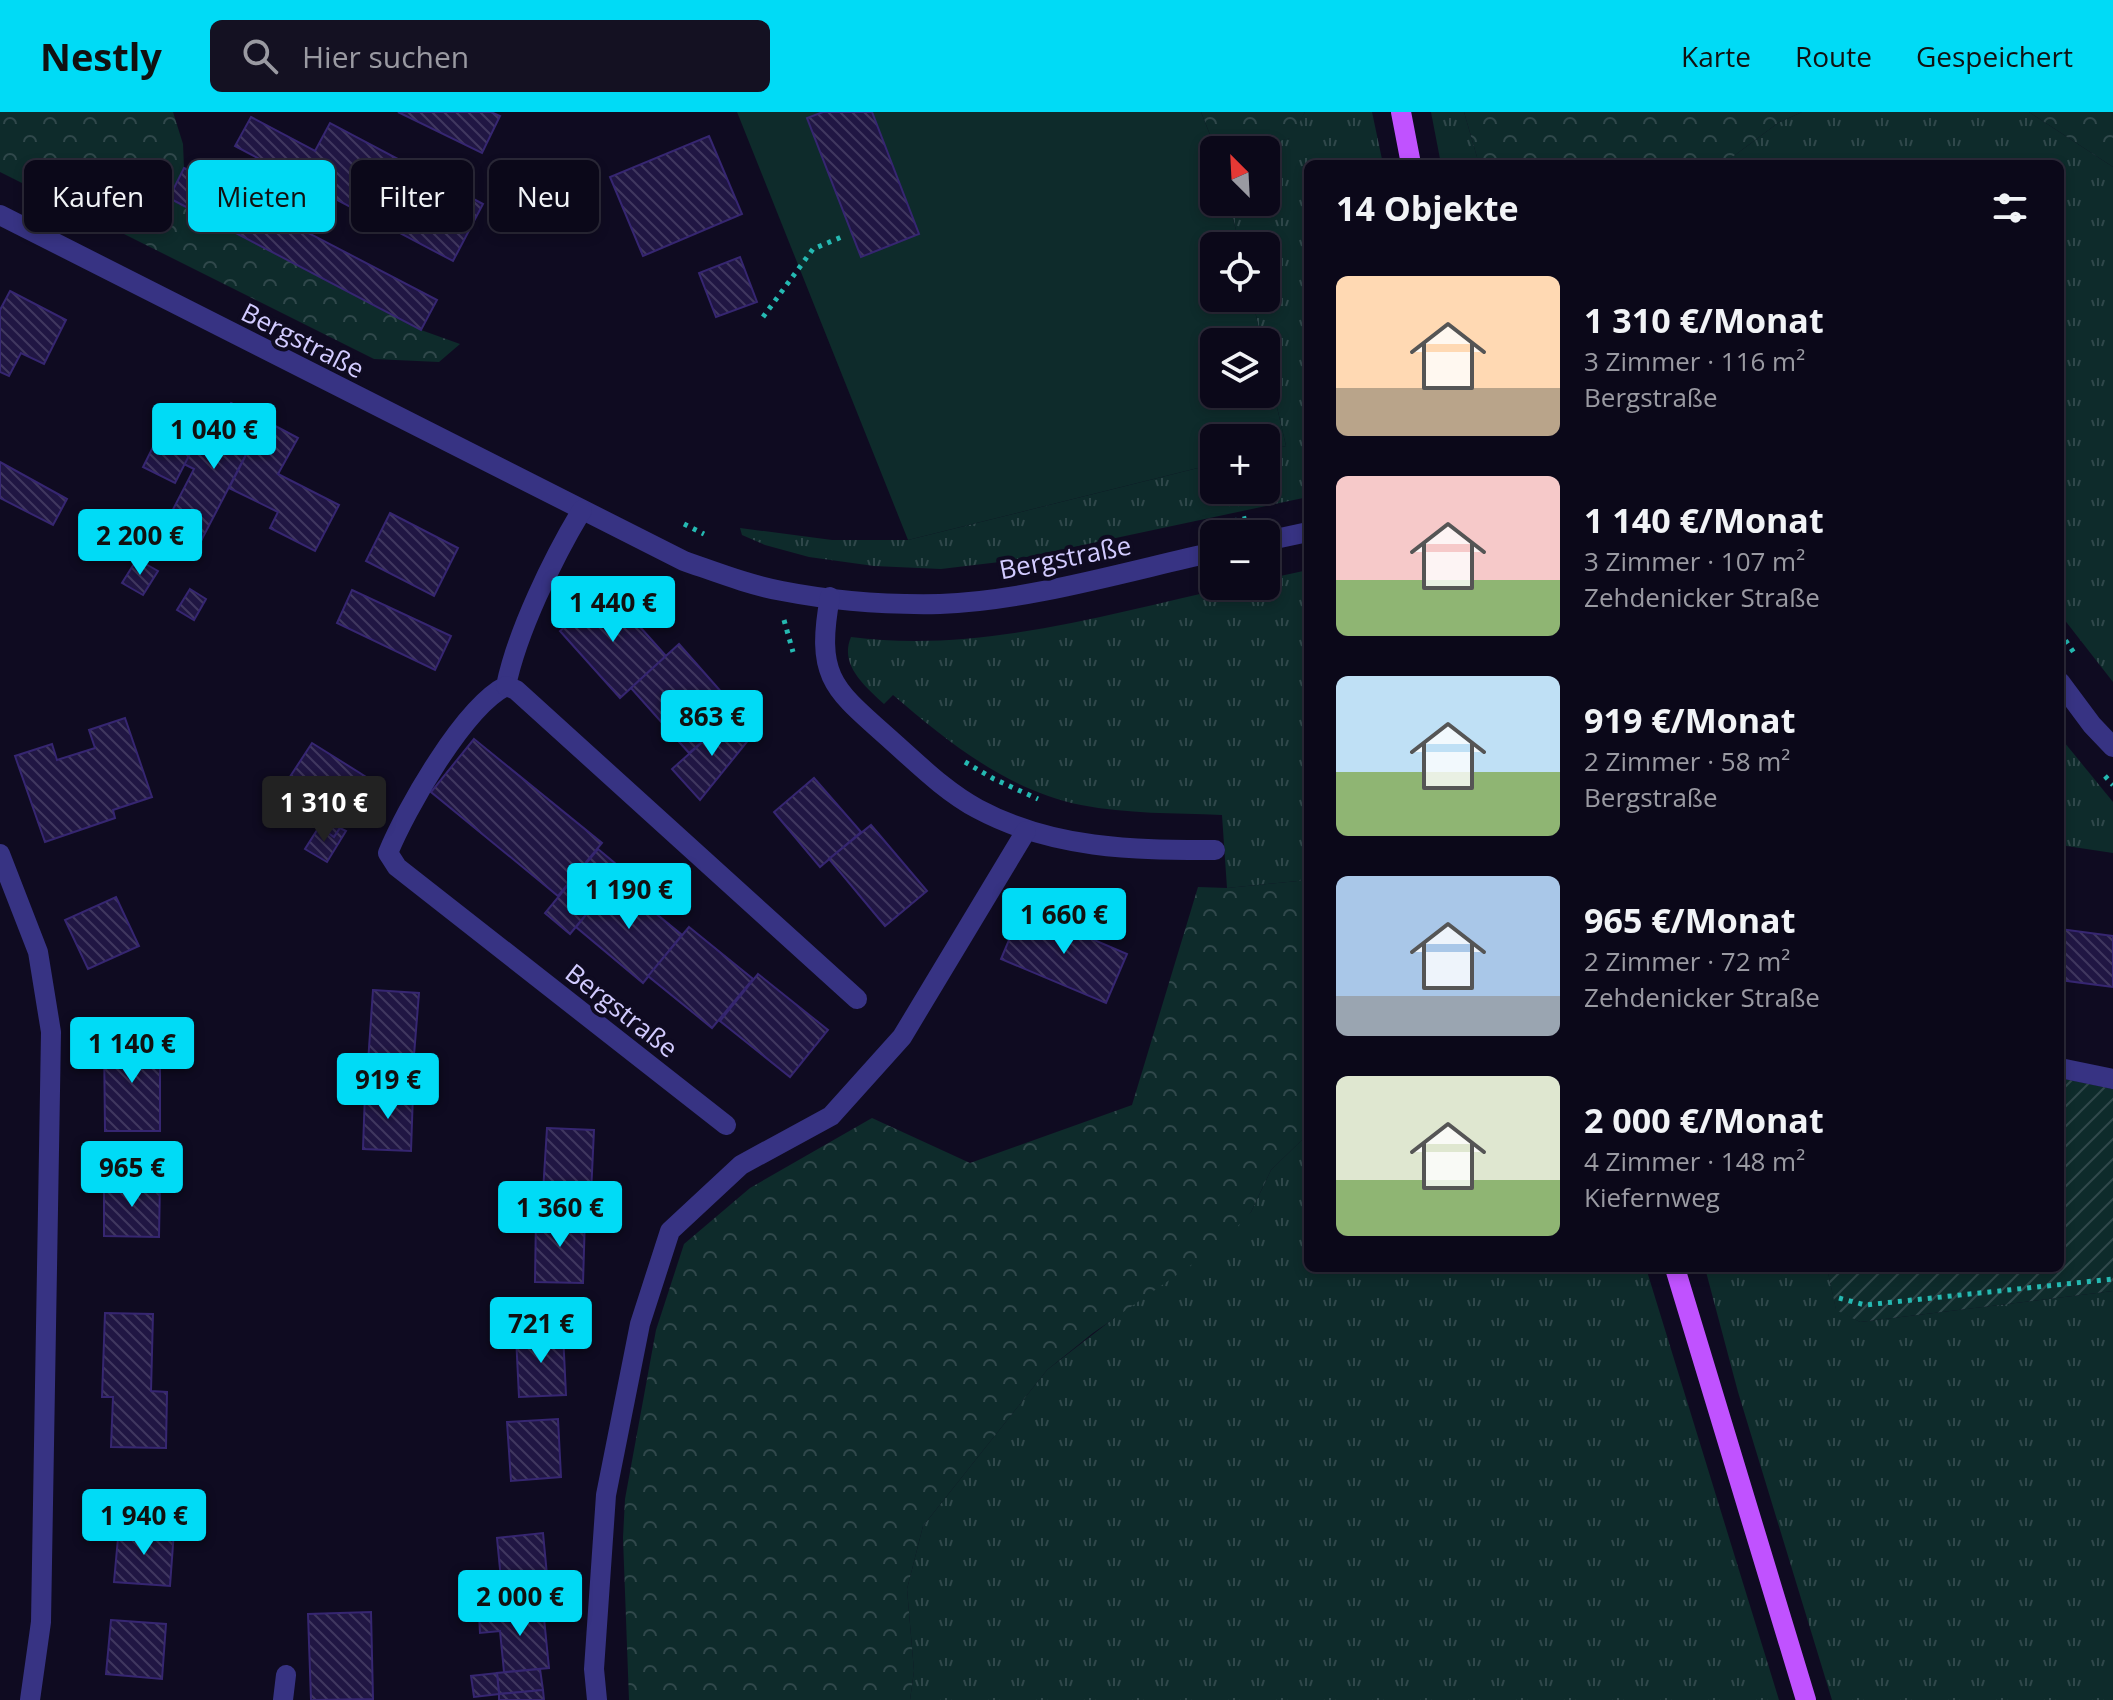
<!DOCTYPE html>
<html lang="de">
<meta charset="utf-8">
<style>
body{margin:0;font-family:"Open Sans",sans-serif;background:#141122;color:#f1f3f6;height:100vh;display:flex;flex-direction:column;font-size:30px;white-space:nowrap}
*{box-sizing:border-box;margin:0}
p{font-size:26px;color:#9a9aa2}
.icon{flex:none;width:44px;height:44px;fill:none;stroke:currentColor;stroke-width:2;stroke-linecap:round;stroke-linejoin:round}
.map{position:relative;flex:1;overflow:hidden}
.sheet{position:absolute;left:1304px;top:48px;width:760px;height:1112px;display:flex;flex-direction:column;background:#0b0819;border-radius:12px;box-shadow:0 4px 12px #0003,0 0 0 2px #2b2938}
.sheet>*{flex:none}
.hud{position:absolute;left:24px;top:48px;width:760px;height:72px;display:flex;gap:16px}
.needle{width:52px;rotate:336deg}
.controls{position:absolute;left:1200px;top:24px;display:grid;gap:16px}
.controls a{display:grid;place-items:center;width:80px;height:80px;border-radius:12px;background:#0b0819;box-shadow:0 4px 12px #0003,0 0 0 2px #2b2938;font-size:40px}
.price{position:absolute;translate:-50% -68px;padding:0 18px;border-radius:8px;background:#00dbf6;color:#111;font-size:26px;line-height:52px;filter:drop-shadow(0 2px 4px #0008)}
.price::after{content:'';position:absolute;left:50%;top:48px;width:24px;height:18px;margin-left:-12px;background:inherit;clip-path:polygon(0 0,100% 0,50% 100%)}
.price.active{background:#222;color:#fff}
ul{padding:0;list-style:none}
li{display:flex;align-items:center;gap:24px;height:200px;padding:0 32px}
li span{display:grid;place-items:center;flex:none;width:224px;height:160px;border-radius:12px;color:#555}
li>.icon{margin-inline-start:auto}
span .icon{width:96px;height:96px;fill:#fffc;stroke-width:1}
li b{font-size:34px}
h2{display:flex;justify-content:space-between;align-items:center;height:96px;padding:0 32px;font-size:34px}
.tag{padding:0 28px;border-radius:12px;background:#0b0819;box-shadow:0 4px 12px #0003,0 0 0 2px #2b2938;font-size:28px;line-height:72px}
.tag.active{background:#00dbf6;color:#111}
header{display:flex;align-items:center;gap:48px;box-sizing:border-box;height:112px;padding:0 40px;background:#00dbf6;color:#111}
header strong{font-size:38px}
nav{display:flex;gap:44px;margin-inline-start:auto;font-size:28px}
.search{width:560px;height:72px;background:#141122;display:flex;align-items:center;gap:20px;box-sizing:border-box;padding:0 28px;border-radius:12px;color:#9a9aa2;font-size:30px}
.map>svg:first-child{display:block}
.grass{fill:url(#grass-tufts)}
.forest{fill:url(#forest-crowns)}
.garden{fill:url(#garden-furrows)}
.pitch{fill:#0e2b2b}
.building{fill:url(#building-back-hatch);stroke:#362671;stroke-width:2}
.lines{fill:none;stroke-linecap:round;stroke-linejoin:round}
.path{stroke:#25b9b2;stroke-width:5;stroke-dasharray:4 6;stroke-linecap:butt}
.minor{stroke:#373383;stroke-width:20}
.major{stroke:#c052ff;stroke-width:20}
.labels{text-anchor:middle;dominant-baseline:central;stroke-width:8;stroke-linejoin:round;paint-order:stroke}
.street-label{font-size:26px;fill:#d2cbff;stroke:#0f0b21}
</style>
<header>
<strong>Nestly</strong>
<div class="search"><svg class="icon" aria-label="search" viewBox="0 0 24 24"><circle cx="10" cy="10" r="6"/><path d="M15 15l6 6"/></svg>Hier suchen</div>
<nav><a>Karte</a><a>Route</a><a>Gespeichert</a></nav>
</header>
<div class="map">
<svg width="2113" height="1588" viewBox="0 0 2113 1588">
<defs>
<pattern id="grass-tufts" width="24" height="20" patternUnits="userSpaceOnUse" patternTransform="scale(2)"><rect width="24" height="20" fill="#0e2b2b"/><path d="M3 7l-1-3M5 7V3M7 7l1-3M15 17l-1-3M17 17v-4M19 17l1-3" fill="none" stroke="#30484b"/></pattern>
<pattern id="forest-crowns" width="20" height="18" patternUnits="userSpaceOnUse" patternTransform="scale(2)"><rect width="20" height="18" fill="#0e2b2b"/><path d="M2 6a3 3 0 1 1 6 0M12 15a3 3 0 1 1 6 0" fill="none" stroke="#30484b"/></pattern>
<pattern id="garden-furrows" width="10" height="10" patternUnits="userSpaceOnUse" patternTransform="scale(2)"><rect width="10" height="10" fill="#0e2b2b"/><path d="M-1 1l2-2M0 10L10 0M9 11l2-2" fill="none" stroke="#30484b"/></pattern>
<pattern id="building-back-hatch" width="6" height="6" patternUnits="userSpaceOnUse" patternTransform="scale(2)"><rect width="6" height="6" fill="#201643"/><path d="M-1 5l2 2M0 0l6 6M5-1l2 2" fill="none" stroke="#40375f"/></pattern>
</defs>
<rect width="100%" height="100%" fill="#0f0b21"/>
<g class="grass">
<path d="M1305,0H1372L1383,52H1308V385L1008,449L941,457L874,454L809,445L765,433L742,423L740,416L832,428H908L1214,352V378H1266V339L1286,334L1266,248V230H1262L1252,186H1266V134H1240L1229,90H1266V38H1243L1290,26Z"/>
<path d="M1431,0H1464L1479,52H1441Z"/>
<path d="M1802,0H2029L2113,55V570L2060,502V52H1723L1778,11Z"/>
<path d="M1308,458V768L1227,776L1222,703C1175,701 1127,702 1081,693C1007,678 948,630 893,583L884,592C865,574 839,553 851,525C981,542 1110,501 1236,474H1266V467Z"/>
<path d="M2060,625L2113,690V741L2060,733Z"/>
<path d="M1308,1022V1156H1646L1779,1588H910L914,1559L907,1477L923,1414L1047,1258L1251,1100L1271,1058Z"/>
<path d="M1705,1156H1827L1836,1197L1860,1210L2113,1179V1588H1832L1738,1280Z"/>
</g>
<g class="forest">
<path d="M0,0H173L183,32L184,56L169,86L421,218L460,232L439,250L374,247L0,60Z"/>
<path d="M1201,0H1305L1291,26L1243,38H1216Z"/>
<path d="M1464,0H1802L1778,11L1723,52H1479Z"/>
<path d="M2029,0H2113V55Z"/>
<path d="M1308,768V1022L1271,1058L1251,1100L1220,1133L1093,1221L1047,1258L923,1414L907,1477L914,1559L910,1588H629L623,1426L625,1387L656,1218L684,1132L750,1076L872,1006L970,1051L1132,993L1198,775L1227,776Z"/>
</g>
<path class="garden" d="M2060,966L2113,977V1179L1860,1210L1836,1198L1827,1156H2060Z"/>
<path class="pitch" d="M737,0H1201L1216,38H1214V90H1229L1240,134H1214V186H1252L1262,230H1214V282H1266V248L1286,334L1266,339V326H1214V352L908,428Z"/>
<g class="building">
<path d="M398,0H491L500,4L482,41Z"/>
<path d="M823,0H872L919,122L861,145L807,6Z"/>
<path d="M251,5L315,39L330,11L483,92L453,149L235,34Z"/>
<path d="M709,24L742,102L643,144L610,65Z"/>
<path d="M184,56L437,188L421,218L169,86Z"/>
<path d="M740,145L757,190L716,205L699,161Z"/>
<path d="M10,179L66,208L44,252L21,241L9,264L0,260V198Z"/>
<path d="M231,291L264,308L202,427L167,409L194,357L184,352L195,332L207,338Z"/>
<path d="M264,308L298,326L278,362L339,393L315,439L270,416L278,400L229,376Z"/>
<path d="M163,315L195,332L175,371L143,355Z"/>
<path d="M0,350L67,387L53,413L0,386Z"/>
<path d="M390,401L458,436L434,484L366,449Z"/>
<path d="M191,422L202,427L195,443L183,437Z"/>
<path d="M137,447L158,459L143,483L122,471Z"/>
<path d="M190,477L206,487L194,508L177,498Z"/>
<path d="M352,478L451,524L435,558L337,511Z"/>
<path d="M607,478L666,544L620,586L560,519Z"/>
<path d="M679,532L738,599L689,641L631,576Z"/>
<path d="M732,604L750,626L700,688L672,657Z"/>
<path d="M125,606L152,685L113,698L115,706L45,730L15,644L52,632L57,648L95,636L89,618Z"/>
<path d="M474,627L602,731L558,784L431,680Z"/>
<path d="M312,631L371,668L334,725L291,698L298,688L282,677Z"/>
<path d="M814,666L861,720L820,755L774,700Z"/>
<path d="M871,713L927,779L885,814L829,747Z"/>
<path d="M319,715L334,725L340,716L346,719L327,750L305,737Z"/>
<path d="M598,737L623,758L570,822L545,801Z"/>
<path d="M615,768L682,823L643,871L576,815Z"/>
<path d="M116,785L139,834L88,857L65,808Z"/>
<path d="M1022,797L1127,842L1106,891L1001,847Z"/>
<path d="M689,815L753,867L712,916L648,864Z"/>
<path d="M2060,817L2113,824V875L2060,868Z"/>
<path d="M758,862L828,918L790,965L720,909Z"/>
<path d="M373,878L419,881L412,968L367,965Z"/>
<path d="M104,927H160V1019H105Z"/>
<path d="M365,980L413,981L411,1039L363,1037Z"/>
<path d="M547,1016L594,1018L591,1082L543,1080Z"/>
<path d="M104,1069L160,1070L159,1125L104,1124Z"/>
<path d="M536,1104L585,1105L583,1171L535,1170Z"/>
<path d="M105,1201L153,1202L151,1279L167,1280L166,1336L111,1335L113,1285H102Z"/>
<path d="M563,1221L566,1283L519,1285L516,1224Z"/>
<path d="M558,1307L561,1365L511,1369L507,1310Z"/>
<path d="M119,1415L174,1419L170,1474L114,1470Z"/>
<path d="M543,1421L549,1484L503,1488L497,1426Z"/>
<path d="M502,1478L503,1488L542,1484L543,1496L474,1504L471,1481Z"/>
<path d="M543,1496L549,1556L504,1560L500,1519L480,1521L479,1503Z"/>
<path d="M371,1500L373,1587L311,1588L308,1502Z"/>
<path d="M111,1508L166,1512L162,1567L106,1562Z"/>
<path d="M540,1557L543,1578L499,1582L497,1561Z"/>
<path d="M497,1561L499,1582L474,1585L471,1564Z"/>
<path d="M543,1578L544,1588H499V1582Z"/>
</g>
<g class="lines">
<g class="path">
<path d="M763,205L813,137L844,124"/>
<path d="M1223,411L1248,406"/>
<path d="M684,412L704,422"/>
<path d="M784,508L793,540"/>
<path d="M2060,520L2076,544"/>
<path d="M965,650L994,667L1038,687"/>
<path d="M2105,664L2113,673"/>
<path d="M1839,1186L1865,1193L2113,1167"/>
</g>
<g class="minor">
<path d="M0,103L684,449C716,460 749,473 782,479C833,489 889,493 940,492C1027,489 1128,459 1214,440"/>
<path d="M582,398C553,446 517,520 506,574C464,595 406,697 388,741L397,755L726,1013"/>
<path d="M1266,429L1308,420"/>
<path d="M830,485C815,567 834,577 892,629C919,653 946,680 978,697C1053,737 1132,738 1215,738"/>
<path d="M2060,570L2092,613L2113,635"/>
<path d="M506,574L516,578L857,887"/>
<path d="M0,742L38,840L51,920L41,1510L30,1588"/>
<path d="M2060,956L2113,967"/>
<path d="M283,1588L286,1563"/>
<path d="M597,1588L594,1557L606,1383L640,1212L670,1119L741,1053L831,1004L902,925L1026,719"/>
</g>
<g class="major">
<path d="M1401,0L1411,52"/>
<path d="M1675,1156L1806,1588"/>
</g>
</g>
<g class="labels">
<g class="street-label">
<text transform="translate(303 228) rotate(27)">Bergstraße</text>
<text transform="translate(1065 445) rotate(-11)">Bergstraße</text>
<text transform="translate(622 898) rotate(38)">Bergstraße</text>
</g>
</g>
</svg>
<div class="controls">
<a><svg class="needle" viewBox="-14 -14 28 28"><path d="M0-13l5 13h-10z" fill="#e53935"/><path d="M0 13l5-13h-10z" fill="#9a9aa2"/></svg></a>
<a><svg class="icon" aria-label="locate" viewBox="0 0 24 24"><circle cx="12" cy="12" r="6"/><path d="M12 2v4M12 18v4M2 12h4M18 12h4"/></svg></a>
<a><svg class="icon" aria-label="layers" viewBox="0 0 24 24"><path d="M12 4l9 5-9 5-9-5zM3 14l9 5 9-5"/></svg></a>
<a>+</a>
<a>−</a>
</div>
<b class="price" style="left:214px;top:359px">1 040 €</b>
<b class="price" style="left:140px;top:465px">2 200 €</b>
<b class="price" style="left:613px;top:532px">1 440 €</b>
<b class="price" style="left:712px;top:646px">863 €</b>
<b class="price active" style="left:324px;top:732px">1 310 €</b>
<b class="price" style="left:629px;top:819px">1 190 €</b>
<b class="price" style="left:1064px;top:844px">1 660 €</b>
<b class="price" style="left:132px;top:973px">1 140 €</b>
<b class="price" style="left:388px;top:1009px">919 €</b>
<b class="price" style="left:132px;top:1097px">965 €</b>
<b class="price" style="left:560px;top:1137px">1 360 €</b>
<b class="price" style="left:541px;top:1253px">721 €</b>
<b class="price" style="left:144px;top:1445px">1 940 €</b>
<b class="price" style="left:520px;top:1526px">2 000 €</b>
<div class="hud">
<a class="tag">Kaufen</a>
<a class="tag active">Mieten</a>
<a class="tag">Filter</a>
<a class="tag">Neu</a>
</div>
<section class="sheet">
<h2>14 Objekte<svg class="icon" aria-label="filters" viewBox="0 0 24 24"><path d="M4 7h16M4 17h16"/><circle cx="9" cy="7" r="2"/><circle cx="15" cy="17" r="2"/></svg></h2>
<ul>
<li><span style="background:linear-gradient(#ffd9b3 70%,#b9a48a 0)"><svg class="icon" aria-label="home" viewBox="0 0 24 24"><path d="M3 11l9-7 9 7M6 9v11h12V9"/></svg></span><div><b>1 310 €/Monat</b><p>3 Zimmer · 116 m²</p><p>Bergstraße</p></div></li>
<li><span style="background:linear-gradient(#f6c9c9 65%,#8fb573 0)"><svg class="icon" aria-label="home" viewBox="0 0 24 24"><path d="M3 11l9-7 9 7M6 9v11h12V9"/></svg></span><div><b>1 140 €/Monat</b><p>3 Zimmer · 107 m²</p><p>Zehdenicker Straße</p></div></li>
<li><span style="background:linear-gradient(#bfe0f5 60%,#8fb573 0)"><svg class="icon" aria-label="home" viewBox="0 0 24 24"><path d="M3 11l9-7 9 7M6 9v11h12V9"/></svg></span><div><b>919 €/Monat</b><p>2 Zimmer · 58 m²</p><p>Bergstraße</p></div></li>
<li><span style="background:linear-gradient(#a9c7e8 75%,#9aa5b1 0)"><svg class="icon" aria-label="home" viewBox="0 0 24 24"><path d="M3 11l9-7 9 7M6 9v11h12V9"/></svg></span><div><b>965 €/Monat</b><p>2 Zimmer · 72 m²</p><p>Zehdenicker Straße</p></div></li>
<li><span style="background:linear-gradient(#dfe7d0 65%,#8fb573 0)"><svg class="icon" aria-label="home" viewBox="0 0 24 24"><path d="M3 11l9-7 9 7M6 9v11h12V9"/></svg></span><div><b>2 000 €/Monat</b><p>4 Zimmer · 148 m²</p><p>Kiefernweg</p></div></li>
</ul>
</section>
</div>
